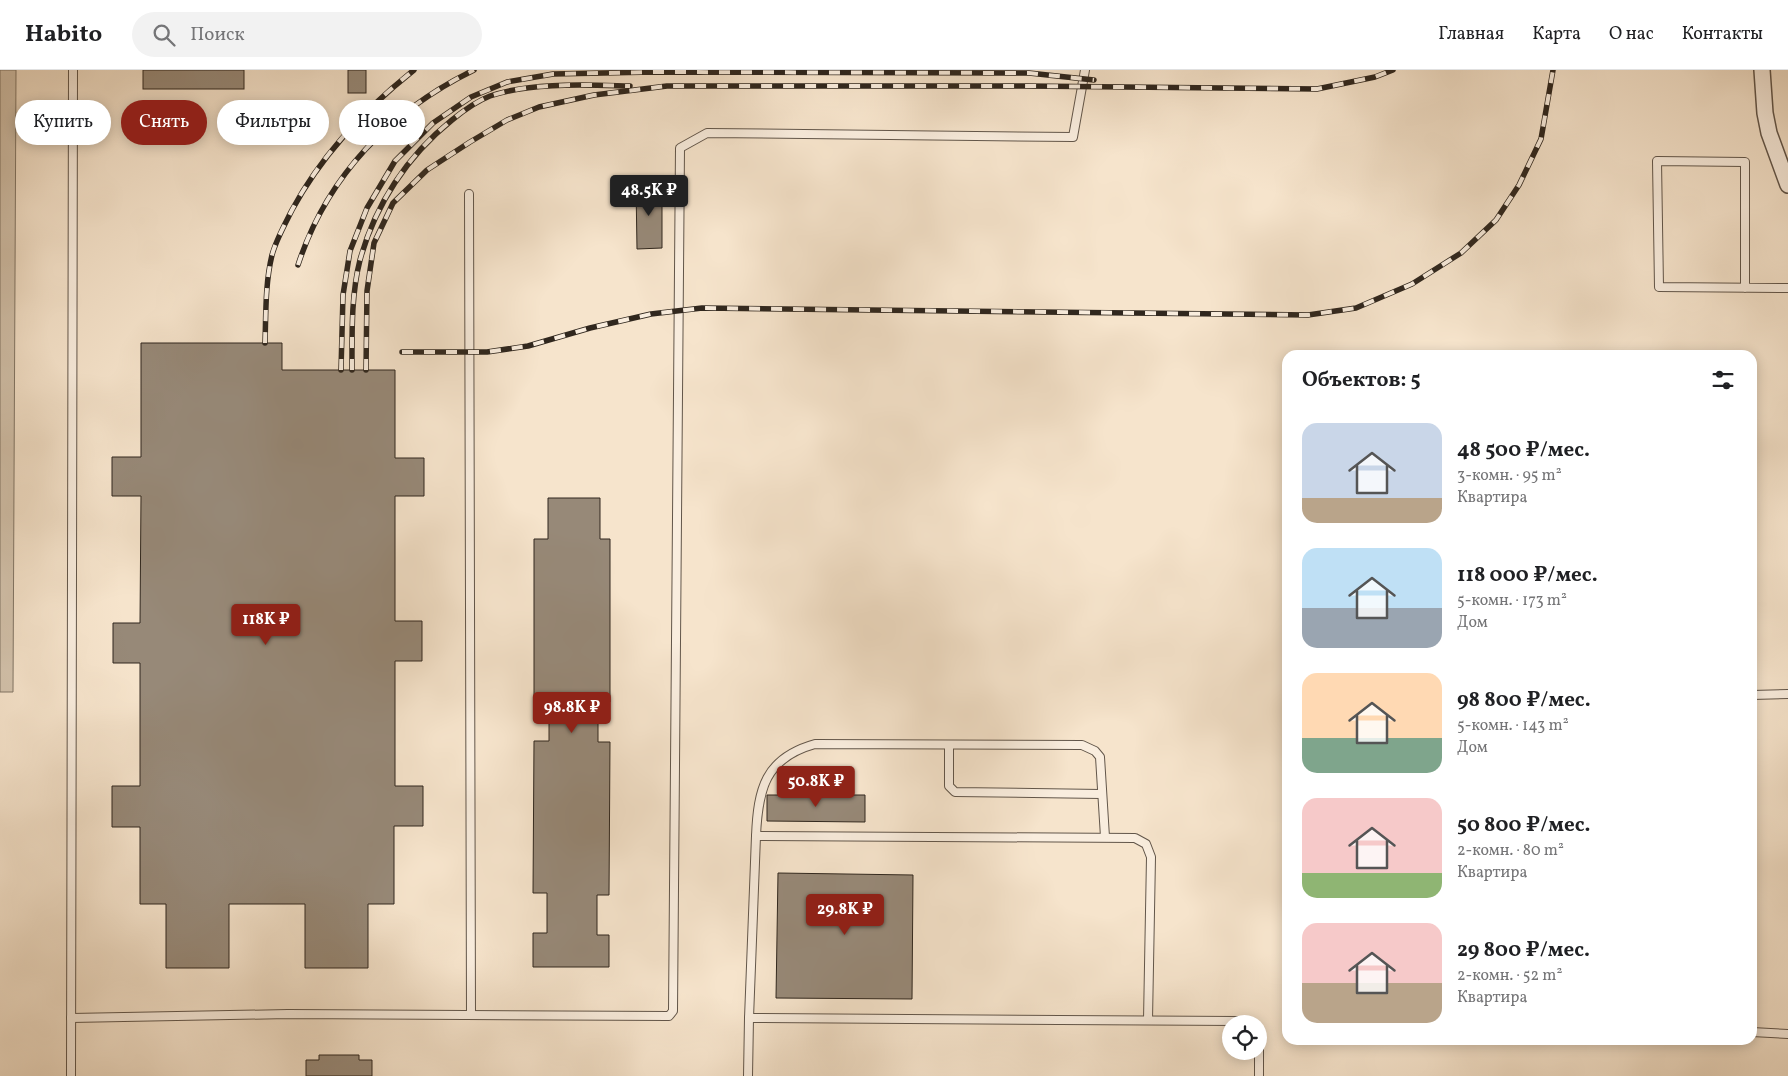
<!DOCTYPE html>
<html lang="ru">
<meta charset="utf-8">
<style>
body{margin:0;font-family:Vollkorn,serif;background:#f2f2f2;color:#202124;height:100vh;display:flex;flex-direction:column;font-size:19px;white-space:nowrap}
*{box-sizing:border-box;margin:0}
p{font-size:16px;color:#757577}
.icon{flex:none;width:28px;height:28px;fill:none;stroke:currentColor;stroke-width:2;stroke-linecap:round;stroke-linejoin:round}
.map{position:relative;flex:1;overflow:hidden}
.side{position:absolute;left:1282px;top:280px;width:475px;height:695px;display:flex;flex-direction:column;background:#fff;border-radius:15px;box-shadow:0 2px 12px #0003}
.side>*{flex:none}
.hud{position:absolute;left:15px;top:30px;width:475px;height:45px;display:flex;gap:10px}
.buttons{position:absolute;left:1222px;top:945px;display:grid;gap:10px}
.buttons a{display:grid;place-items:center;width:45px;height:45px;border-radius:50%;background:#fff;box-shadow:0 2px 12px #0003;font-size:25px}
.price{position:absolute;translate:-50% -42px;padding:0 11px;border-radius:5px;background:#8f2418;color:#fff;font-size:16px;line-height:32px;filter:drop-shadow(0 1px 2px #0008)}
.price::after{content:'';position:absolute;left:50%;top:30px;width:15px;height:11px;margin-left:-8px;background:inherit;clip-path:polygon(0 0,100% 0,50% 100%)}
.price.selected{background:#222;color:#fff}
ul{padding:0;list-style:none}
li{display:flex;align-items:center;gap:15px;height:125px;padding:0 20px}
li span{display:grid;place-items:center;flex:none;width:140px;height:100px;border-radius:15px;color:#555}
li>.icon{margin-inline-start:auto}
span .icon{width:60px;height:60px;fill:#fffc;stroke-width:1}
li b{font-size:21px}
h2{display:flex;justify-content:space-between;align-items:center;height:60px;padding:0 20px;font-size:21px}
.pill{padding:0 18px;border-radius:22px;background:#fff;box-shadow:0 2px 12px #0003;font-size:18px;line-height:45px}
.pill.selected{background:#8f2418;color:#fff}
header{display:flex;align-items:center;gap:30px;box-sizing:border-box;height:70px;padding:0 25px;background:#fff;border-bottom:1px solid #e0e0e0}
header strong{font-size:24px}
nav{display:flex;gap:28px;margin-inline-start:auto;font-size:18px}
.search{width:350px;height:45px;background:#f2f2f2;display:flex;align-items:center;gap:12px;box-sizing:border-box;padding:0 18px;border-radius:28px;color:#757577;font-size:19px}
.map>svg:first-child{display:block}
.green{fill:#d4c4ae;stroke:#827666}
.building{fill:#978978;stroke:#30271e}
.lines{fill:none;stroke-linecap:round;stroke-linejoin:round}
.lane-casing{stroke:#62564a;stroke-width:10}
.street-casing{stroke:#62564a;stroke-width:18}
.lane{stroke:#f9edde;stroke-width:8}
.street{stroke:#f9edde;stroke-width:15}
.rail-casing{stroke:#30271e;stroke-width:5.5}
.rail{stroke:#f9edde;stroke-width:4;stroke-dasharray:11;stroke-linecap:butt}
</style>
<header>
<strong>Habito</strong>
<div class="search"><svg class="icon" aria-label="search" viewBox="0 0 24 24"><circle cx="10" cy="10" r="6"/><path d="M15 15l6 6"/></svg>Поиск</div>
<nav><a>Главная</a><a>Карта</a><a>О нас</a><a>Контакты</a></nav>
</header>
<div class="map">
<svg width="1788" height="1006" viewBox="0 0 1788 1006">
<rect width="100%" height="100%" fill="#f6e4cc"/>
<filter id="stains"><feTurbulence type="fractalNoise" baseFrequency=".004" numOctaves="4"/><feColorMatrix values="0 0 0 0 .2 0 0 0 0 .09 0 0 0 0 .02 0 0 0 .5 -.17"/></filter>
<radialGradient id="worn" r=".72"><stop offset=".6" stop-color="#630" stop-opacity="0"/><stop offset="1" stop-color="#630" stop-opacity=".3"/></radialGradient>
<path class="green" d="M0,0H16L13,622H0Z"/>
<g class="building">
<rect x="143" y="0" width="101" height="19"/>
<rect x="348" y="0" width="18" height="23"/>
<path d="M636,116H662V178L637,179Z"/>
<path d="M141,273H282V300H395V388H424V426H395V551H422V591H395V716H423V756H394V834H368V898H305V834H229V898H166V834H140V757H112V716H140V593H113V553H140L141,426H112V387H141Z"/>
<path d="M548,428H600V469H610V632H598V672H610L609,825H597V865H609V897H533V863H547V823H533L534,671H549V631H534V469H548Z"/>
<path d="M767,725H865V752L767,751Z"/>
<path d="M778,803L913,805L912,929L776,928Z"/>
<path d="M319,985H359V990H372V1006H306V990H319Z"/>
</g>
<g class="lines">
<defs>
<g id="lane">
<path d="M469,124L471,944"/>
<path d="M1745,218V92L1657,91L1659,217L1788,218"/>
<path d="M1752,625L1788,624"/>
<path d="M949,675V716L955,722L1101,724"/>
<path d="M756,766C758,719 765,688 815,674L1082,675L1095,681L1100,687L1105,767"/>
<path d="M71,948L288,944L669,946L673,941L680,78L707,63L1073,67L1085,0"/>
<path d="M749,948L1237,951L1245,954"/>
<path d="M1752,962L1788,964"/>
<path d="M1259,970V1006"/>
<path d="M71,1006L73,0"/>
<path d="M748,1006L749,948L756,766L1135,768L1146,774L1151,787L1148,950"/>
</g>
<path id="street" d="M1762,0L1765,43L1769,63L1788,115"/>
</defs>
<use href="#lane" class="lane-casing"/>
<use href="#street" class="street-casing"/>
<use href="#lane" class="lane"/>
<use href="#street" class="street"/>
<defs>
<g id="rail">
<path d="M298,195C327,106 390,41 474,0"/>
<path d="M265,273C266,244 265,214 272,185C276,170 285,154 292,140C322,84 365,39 414,0"/>
<path d="M402,282H487L528,276L590,258L651,244L702,238L1308,245L1356,238L1412,214L1461,183L1496,150L1519,115L1541,69L1553,0"/>
<path d="M341,300L343,225L350,181L367,138L395,91L433,53L471,27L507,12L553,4L654,2L1029,3L1094,10"/>
<path d="M352,300C352,264 351,225 360,190C375,135 407,86 452,50C463,41 477,31 490,26C532,12 586,15 630,16"/>
<path d="M366,300L367,221L374,173L393,133L427,100L470,72L507,50L539,37L594,25L667,16H1026L1317,19L1375,7L1393,0"/>
</g>
</defs>
<use href="#rail" class="rail-casing"/>
<use href="#rail" class="rail"/>
</g>
<rect width="100%" height="100%" filter="url(#stains)"/>
<rect width="100%" height="100%" fill="url(#worn)"/>
</svg>
<div class="buttons">
<a><svg class="icon" aria-label="locate" viewBox="0 0 24 24"><circle cx="12" cy="12" r="6"/><path d="M12 2v4M12 18v4M2 12h4M18 12h4"/></svg></a>
</div>
<b class="price selected" style="left:649px;top:147px">48.5K ₽</b>
<b class="price" style="left:266px;top:576px">118K ₽</b>
<b class="price" style="left:572px;top:664px">98.8K ₽</b>
<b class="price" style="left:816px;top:738px">50.8K ₽</b>
<b class="price" style="left:845px;top:866px">29.8K ₽</b>
<div class="hud">
<a class="pill">Купить</a>
<a class="pill selected">Снять</a>
<a class="pill">Фильтры</a>
<a class="pill">Новое</a>
</div>
<section class="side">
<h2>Объектов: 5<svg class="icon" aria-label="filters" viewBox="0 0 24 24"><path d="M4 7h16M4 17h16"/><circle cx="9" cy="7" r="2"/><circle cx="15" cy="17" r="2"/></svg></h2>
<ul>
<li><span style="background:linear-gradient(#c9d6e8 75%,#b9a48a 0)"><svg class="icon" aria-label="home" viewBox="0 0 24 24"><path d="M3 11l9-7 9 7M6 9v11h12V9"/></svg></span><div><b>48 500 ₽/мес.</b><p>3-комн. · 95 m²</p><p>Квартира</p></div></li>
<li><span style="background:linear-gradient(#bfe0f5 60%,#9aa5b1 0)"><svg class="icon" aria-label="home" viewBox="0 0 24 24"><path d="M3 11l9-7 9 7M6 9v11h12V9"/></svg></span><div><b>118 000 ₽/мес.</b><p>5-комн. · 173 m²</p><p>Дом</p></div></li>
<li><span style="background:linear-gradient(#ffd9b3 65%,#7fa58c 0)"><svg class="icon" aria-label="home" viewBox="0 0 24 24"><path d="M3 11l9-7 9 7M6 9v11h12V9"/></svg></span><div><b>98 800 ₽/мес.</b><p>5-комн. · 143 m²</p><p>Дом</p></div></li>
<li><span style="background:linear-gradient(#f6c9c9 75%,#8fb573 0)"><svg class="icon" aria-label="home" viewBox="0 0 24 24"><path d="M3 11l9-7 9 7M6 9v11h12V9"/></svg></span><div><b>50 800 ₽/мес.</b><p>2-комн. · 80 m²</p><p>Квартира</p></div></li>
<li><span style="background:linear-gradient(#f6c9c9 60%,#b9a48a 0)"><svg class="icon" aria-label="home" viewBox="0 0 24 24"><path d="M3 11l9-7 9 7M6 9v11h12V9"/></svg></span><div><b>29 800 ₽/мес.</b><p>2-комн. · 52 m²</p><p>Квартира</p></div></li>
</ul>
</section>
</div>
